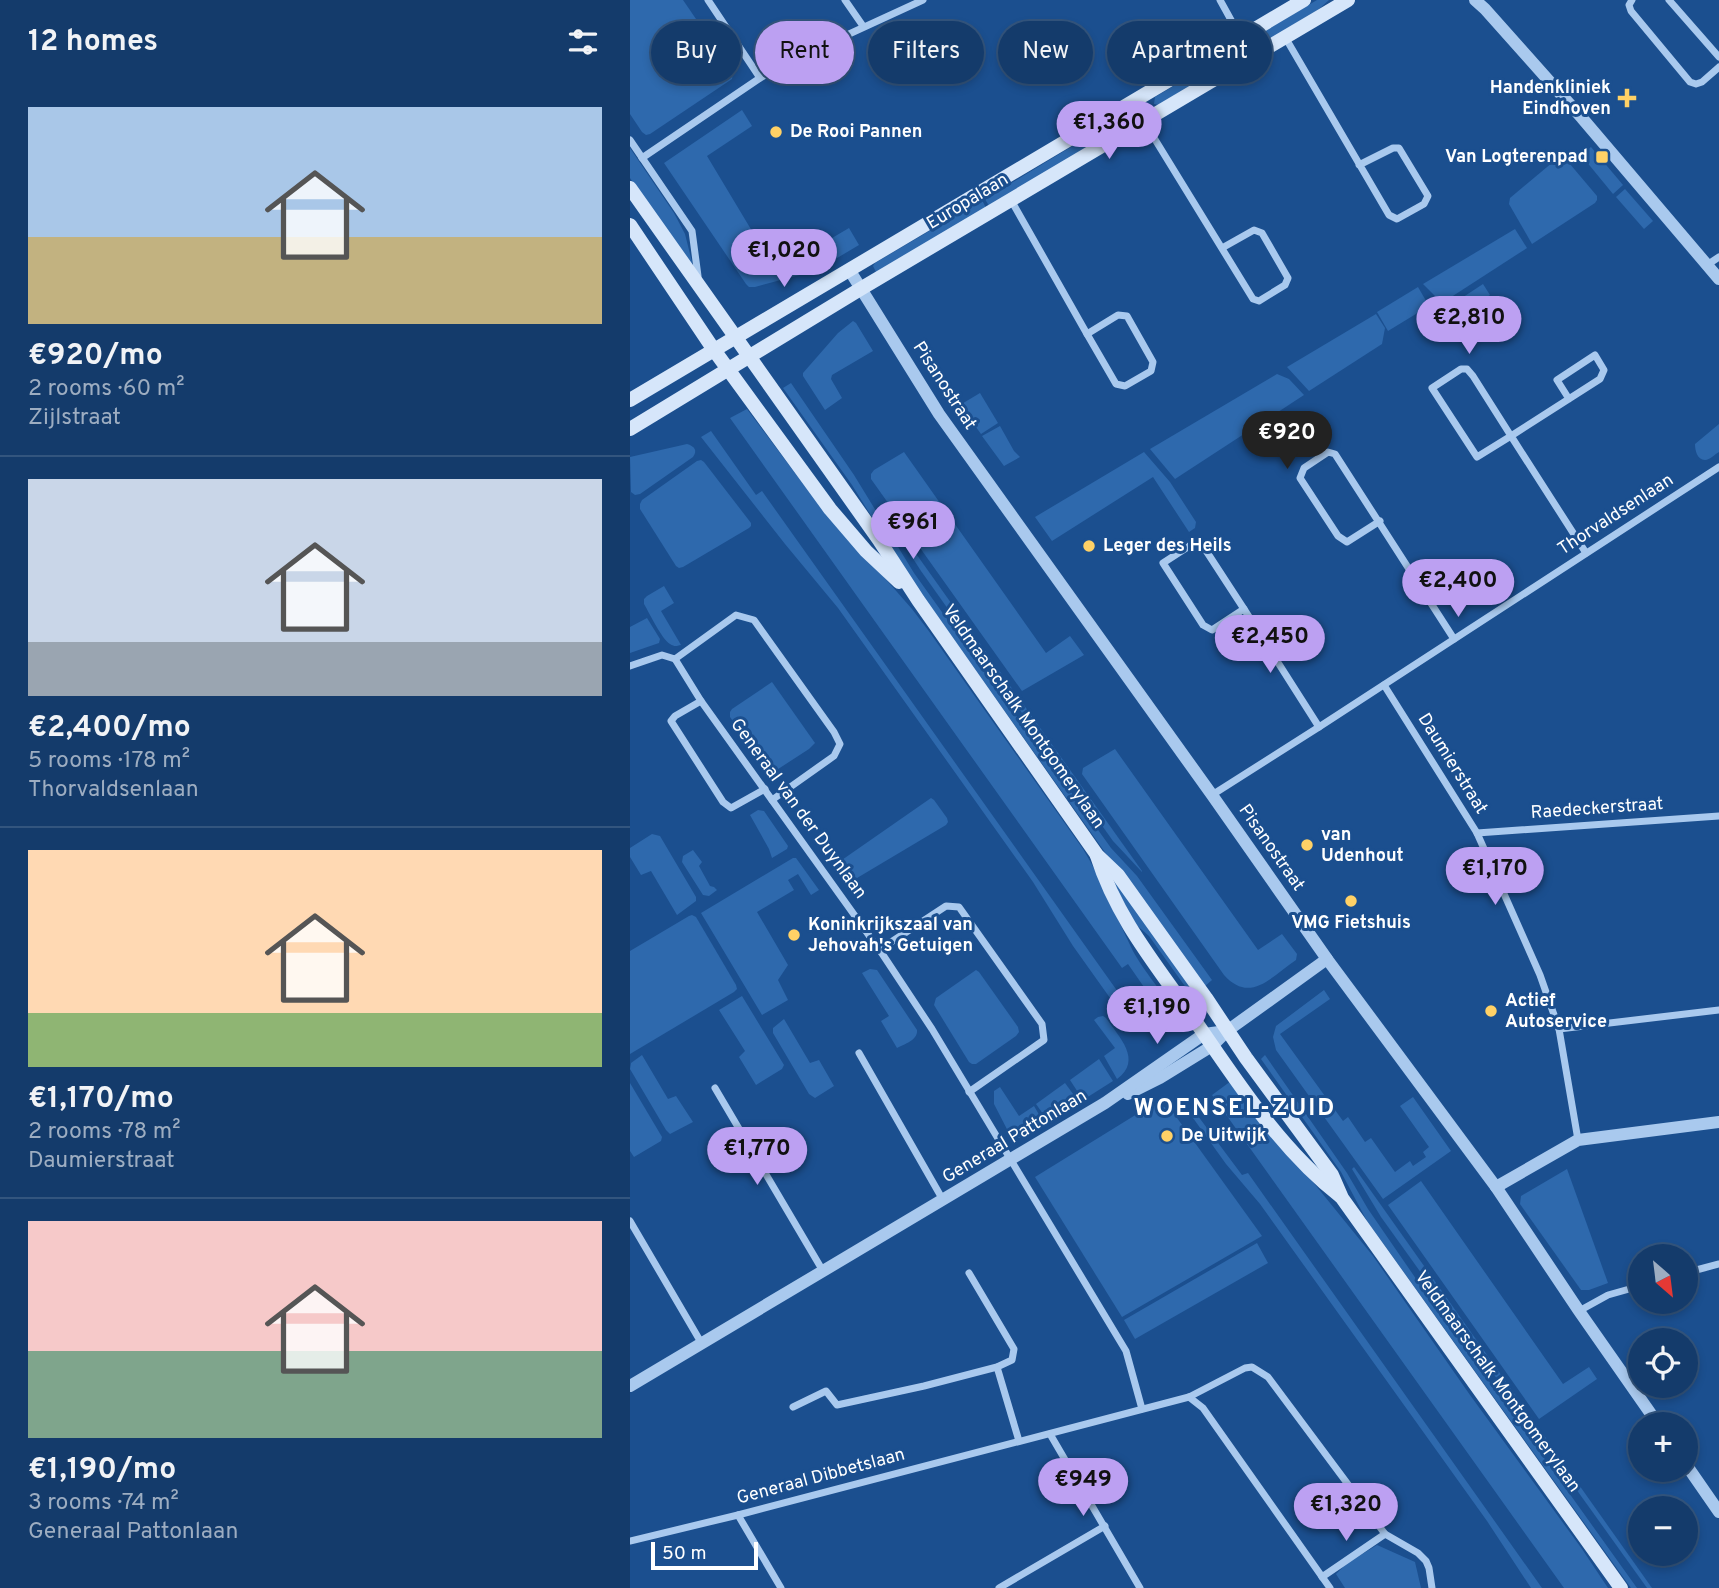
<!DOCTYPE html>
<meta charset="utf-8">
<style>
body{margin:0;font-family:Overpass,sans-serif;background:#1d4271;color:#f1f3f6;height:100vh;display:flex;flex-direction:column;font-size:26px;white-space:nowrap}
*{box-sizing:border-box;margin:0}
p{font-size:23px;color:#9dadc1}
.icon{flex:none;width:38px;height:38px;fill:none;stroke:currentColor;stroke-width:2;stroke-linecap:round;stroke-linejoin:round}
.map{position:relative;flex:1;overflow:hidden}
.sheet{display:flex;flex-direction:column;background:#143b6b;width:630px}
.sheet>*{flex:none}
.guide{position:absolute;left:21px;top:21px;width:665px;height:63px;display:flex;gap:14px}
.needle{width:46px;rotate:152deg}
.tools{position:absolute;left:998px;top:1244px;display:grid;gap:14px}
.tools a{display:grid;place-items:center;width:70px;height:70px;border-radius:50%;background:#143b6b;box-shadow:0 4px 10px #0003,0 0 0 2px #33557e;font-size:35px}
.scale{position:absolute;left:21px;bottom:18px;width:107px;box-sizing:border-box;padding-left:7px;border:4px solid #fff;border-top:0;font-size:19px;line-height:24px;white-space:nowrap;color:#fff;-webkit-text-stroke:5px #1b4f8f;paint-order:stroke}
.price{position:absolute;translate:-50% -60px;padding:0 16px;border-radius:24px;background:#bca0f2;color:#111;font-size:23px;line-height:46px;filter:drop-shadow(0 2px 4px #0008)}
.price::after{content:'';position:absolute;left:50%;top:42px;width:21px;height:16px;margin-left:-10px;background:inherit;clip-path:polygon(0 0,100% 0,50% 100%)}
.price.current{background:#222;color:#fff}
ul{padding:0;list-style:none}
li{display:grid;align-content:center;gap:14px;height:371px;padding:0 28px}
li+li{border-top:2px solid #33557e}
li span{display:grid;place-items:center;height:217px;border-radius:0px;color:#555}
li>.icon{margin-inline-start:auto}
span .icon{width:126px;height:126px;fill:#fffc;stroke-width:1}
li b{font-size:30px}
h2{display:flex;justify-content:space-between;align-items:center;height:84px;padding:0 28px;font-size:30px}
.tag{padding:0 24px;border-radius:32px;background:#143b6b;box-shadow:0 4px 10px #0003,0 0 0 2px #33557e;font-size:24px;line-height:63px}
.tag.current{background:#bca0f2;color:#111}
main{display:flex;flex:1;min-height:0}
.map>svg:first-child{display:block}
.green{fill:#2e69ad}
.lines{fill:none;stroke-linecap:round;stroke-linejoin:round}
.minor{stroke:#a9c9ee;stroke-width:7}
.tertiary{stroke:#a9c9ee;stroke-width:12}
.secondary{stroke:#d6e6fa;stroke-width:14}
.poi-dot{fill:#ffd166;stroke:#1b4f8f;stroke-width:2.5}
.labels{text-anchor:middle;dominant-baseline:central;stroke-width:6;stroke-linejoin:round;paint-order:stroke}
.poi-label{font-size:18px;font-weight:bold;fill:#fff;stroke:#1b4f8f;text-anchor:start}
.street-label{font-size:18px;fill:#fff;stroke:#1b4f8f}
.district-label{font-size:24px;font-weight:bold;letter-spacing:2px;fill:#fff;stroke:#1b4f8f}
</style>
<main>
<section class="sheet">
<h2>12 homes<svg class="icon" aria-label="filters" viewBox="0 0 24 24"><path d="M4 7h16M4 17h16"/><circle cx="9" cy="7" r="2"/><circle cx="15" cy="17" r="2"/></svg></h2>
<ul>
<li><span style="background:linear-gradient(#a9c7e8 60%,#c2b280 0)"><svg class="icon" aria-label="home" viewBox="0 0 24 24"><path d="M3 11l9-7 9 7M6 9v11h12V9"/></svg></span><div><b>€920/mo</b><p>2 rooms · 60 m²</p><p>Zijlstraat</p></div></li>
<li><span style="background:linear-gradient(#c9d6e8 75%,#9aa5b1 0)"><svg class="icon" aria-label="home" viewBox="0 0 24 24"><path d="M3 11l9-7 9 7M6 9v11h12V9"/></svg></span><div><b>€2,400/mo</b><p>5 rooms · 178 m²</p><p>Thorvaldsenlaan</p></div></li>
<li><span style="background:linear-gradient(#ffd9b3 75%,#8fb573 0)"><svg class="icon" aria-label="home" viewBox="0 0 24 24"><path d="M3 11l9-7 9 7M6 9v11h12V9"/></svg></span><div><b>€1,170/mo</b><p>2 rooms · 78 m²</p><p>Daumierstraat</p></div></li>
<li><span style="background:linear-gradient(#f6c9c9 60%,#7fa58c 0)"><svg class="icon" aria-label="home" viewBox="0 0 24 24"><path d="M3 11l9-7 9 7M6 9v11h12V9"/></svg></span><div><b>€1,190/mo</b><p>3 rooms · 74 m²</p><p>Generaal Pattonlaan</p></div></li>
</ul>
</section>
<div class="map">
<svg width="1089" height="1588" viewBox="0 0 1089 1588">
<rect width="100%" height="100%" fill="#1b4f8f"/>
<g class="green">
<path d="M0,0H53L103,73L102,79L20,134L16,135L12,132L0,114Z"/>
<path d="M687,0H699L689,9L635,42L630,34Z"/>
<path d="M623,39L627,46L528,105L524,104L525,97Z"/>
<path d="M112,110L122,126L77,156L146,271L219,228L229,245L192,267L177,273L125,287H119L116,284L34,163Z"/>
<path d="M492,116H497L499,122L359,206L355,199Z"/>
<path d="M961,147L993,185L983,194L951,155Z"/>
<path d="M0,148L44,213L55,234L62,262L61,265L58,264L0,178Z"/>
<path d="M929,157H934L967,196V200L965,203L902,244L879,204L880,198Z"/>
<path d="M995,189L1023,221L1014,229L986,197Z"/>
<path d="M352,200L356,208L246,272L243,266L245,263Z"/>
<path d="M885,229L897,248L812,303L793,284Z"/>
<path d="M853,284L860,295L822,319L815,309Z"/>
<path d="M788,287L799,306L758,331L747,312Z"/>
<path d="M746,314L755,328L752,344L679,391L657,367Z"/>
<path d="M223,321L226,323L243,351L202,375L201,379L212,398L195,410L173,376V373L208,333Z"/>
<path d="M647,374L659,379L674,395L545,479L520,449Z"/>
<path d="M161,383L224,475L284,573L481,848L507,876L582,980L574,987L484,865L278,575L222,485L153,388Z"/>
<path d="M350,393L368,423L351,434L330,405Z"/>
<path d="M117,409L180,493L282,609L298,630L453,849C472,880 485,914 501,947C510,966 531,991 544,1009L534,1016L498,964L492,968L100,418Z"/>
<path d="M1089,424V452C1085,454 1080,460 1075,460C1067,460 1065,450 1065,444Z"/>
<path d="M370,426L384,451L390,457L374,466L352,436Z"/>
<path d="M81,431L126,495L132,491L515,1030L511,1032L494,1010L490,1012L443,946L403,882L208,608L155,544L71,437Z"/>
<path d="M57,444C64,446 68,450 63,457L10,494L5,495L1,492L0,457Z"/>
<path d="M274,452L416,653L440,636L454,655L392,691L241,479V474L244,470Z"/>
<path d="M514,452L540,482L566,522L565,528L559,532L523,477L422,541L405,517Z"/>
<path d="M71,460L74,462L121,523V526L119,528L53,567L49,568L46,566L10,509V504L12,500L67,461Z"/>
<path d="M267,527L512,871V872L483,841L291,571L264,529Z"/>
<path d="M34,586L44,603L31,611L51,645C46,646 45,647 40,644C31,638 20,614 14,604V599L17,596Z"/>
<path d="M17,618L30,639L29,643L0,653V627Z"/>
<path d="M142,682L185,743L179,749L142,773L139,771L100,717V712L102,709Z"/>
<path d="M485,749L628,950L652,934L667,954L666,960C641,977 620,1004 594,975L452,774L453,768Z"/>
<path d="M301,798L304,800L317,818L318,822L316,825L222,881L216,880L208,868L209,862Z"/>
<path d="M128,810L134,811L158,846L157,849L142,858L139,849L120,815Z"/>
<path d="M22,834L30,836L66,897V901L47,915L21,871L11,875L0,857V848Z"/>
<path d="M63,850L72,862L69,866L80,886L84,887L87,890L79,896L73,895L52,862L53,856Z"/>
<path d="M163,858H166L189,890L181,895L168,874L158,880L164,890L127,912L158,965L148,980L158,1000L132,1015L71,913Z"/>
<path d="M478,869L565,994L562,996L519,936L496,916Z"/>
<path d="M62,915L66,917L106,985L107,989L104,992L0,1054V951L59,916Z"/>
<path d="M240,969L247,970L287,1030C288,1040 275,1044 267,1048L251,1021L259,1016L232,973Z"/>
<path d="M346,970L349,972L388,1027L389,1032L386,1036L346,1064H342L339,1062L304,1005L306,998Z"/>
<path d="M694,990L700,999L650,1034L713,1121L718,1117L735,1142L741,1138L765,1172L780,1161L783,1166L796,1157L793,1152L799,1147L770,1106L783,1097L821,1151L753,1199L646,1050L643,1037L646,1026Z"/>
<path d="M112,996L154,1065L152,1069L126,1085L109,1057L115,1051L89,1010Z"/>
<path d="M473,1016L476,1018C489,1037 513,1060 487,1079L474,1056L485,1048L464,1020L468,1017Z"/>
<path d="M154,1019L180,1063L189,1060L204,1086L185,1098L179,1094L143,1033V1028Z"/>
<path d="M12,1055L38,1099L46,1096L63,1122L40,1134L36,1130L0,1069L1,1063Z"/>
<path d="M635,1055L717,1173L738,1209L793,1289L1007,1588H1001L737,1221L711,1172L631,1059Z"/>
<path d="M469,1059L483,1081L453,1100L440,1080Z"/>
<path d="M601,1081L743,1256L840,1395L952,1549L978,1588H934L582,1095Z"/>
<path d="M0,1083L32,1137L31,1141L4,1157L0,1151Z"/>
<path d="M435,1083L449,1102L418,1121L406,1104Z"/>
<path d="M370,1087L389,1116L404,1106L414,1123L389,1138L381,1137L364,1104V1091Z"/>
<path d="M520,1106H532L542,1111L632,1236L492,1317L405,1177Z"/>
<path d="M562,1108L612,1175L618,1173L912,1588H901L857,1521L630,1204L596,1164L558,1111Z"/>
<path d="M724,1167L1022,1588H1017L751,1217L722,1169Z"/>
<path d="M937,1169L978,1283L959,1290H951L890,1204L891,1196Z"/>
<path d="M791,1181L933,1384L959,1367L967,1379L909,1419L758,1205Z"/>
<path d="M627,1243L638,1263L505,1339L494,1320Z"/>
<path d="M747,1545L785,1562L791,1588H715L706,1574L716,1564Z"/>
</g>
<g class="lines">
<g class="minor">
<path d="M78,0L130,78"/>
<path d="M215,0L233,26"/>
<path d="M590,0L611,38"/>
<path d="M1002,0L999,5L1001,11L1060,82L1066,84L1072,82L1089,67"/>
<path d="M1039,0L1089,57"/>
<path d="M655,37L759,215L767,219L794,204L798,196L769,148H763L729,165"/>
<path d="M502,102L623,299L629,301L655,285L658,278L632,233L624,230L592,248"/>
<path d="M0,140L62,231L68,276"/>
<path d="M12,158L130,78L156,63L293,0"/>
<path d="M381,200L457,334"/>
<path d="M1077,265L1089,257"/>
<path d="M488,315L497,316L523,362L521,371L495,386L486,384L457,334Z"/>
<path d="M831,369H837L843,376L881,436L847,457L802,388Z"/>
<path d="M939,399L927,380L965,355L974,370L970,379L881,436L956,553"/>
<path d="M750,521L717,542L708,536L670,478L674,468L698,452L705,454L824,639"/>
<path d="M567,541L573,546L614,609L582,630L573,625L533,563Z"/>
<path d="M614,609L689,727"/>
<path d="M45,659L106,615L124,620L204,732L210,744L204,756L142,800"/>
<path d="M0,666L32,655L45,659L71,701L253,955L302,1029L496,1351L512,1409"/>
<path d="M754,685L847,833L910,975L929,1029L948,1140"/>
<path d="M71,701L45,716L41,721L93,802L101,808L135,789"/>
<path d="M582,795L689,727L1089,467"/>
<path d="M847,833L1089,816"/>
<path d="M249,950L316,906L329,907L412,1024L414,1040L339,1092"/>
<path d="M929,1029L1089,1010"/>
<path d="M229,1053L313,1200"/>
<path d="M85,1088L193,1271"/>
<path d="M0,1221L72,1344"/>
<path d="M1055,1273L1089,1264"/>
<path d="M949,1311L978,1295L1010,1286"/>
<path d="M367,1367L389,1441"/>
<path d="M559,1397L573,1408L700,1588"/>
<path d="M163,1407L196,1391L207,1405L294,1386L367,1367L382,1360L384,1349L339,1273"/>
<path d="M420,1434L510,1588"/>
<path d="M108,1515L151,1588"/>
<path d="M0,1541L108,1515L559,1397L615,1368L622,1367L638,1377L755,1534L788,1553L796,1561L799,1568L802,1588"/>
<path d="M692,1577L755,1534"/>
<path d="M369,1588L475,1526"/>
</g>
<g class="tertiary">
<path d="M845,0L855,9L952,118L1089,279"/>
<path d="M220,271L309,414L582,795L697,959L866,1187L949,1311L1028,1424"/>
<path d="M498,1094L530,1078L582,1046L597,1031L697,959"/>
<path d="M866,1187L948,1140L1089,1122"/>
<path d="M0,1386L475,1103L574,1034L597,1031"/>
<path d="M1055,1463L1089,1512"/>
</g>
<g class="secondary">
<path d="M0,188L249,540L288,600L467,855L488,875L576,998L616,1058L702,1175L712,1198L991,1588"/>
<path d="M0,225L84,350L200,509L236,551L269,582"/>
<path d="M0,400L674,0"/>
<path d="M0,429L232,288L718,0"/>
<path d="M467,856C486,916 523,961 559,1012C603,1075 648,1148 710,1196"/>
</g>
</g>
<g class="poi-dot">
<path d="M993.5 87.5h7v7h7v7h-7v7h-7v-7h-7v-7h7z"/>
<circle cx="146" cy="132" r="7"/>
<rect x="965" y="150" width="14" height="14" rx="3.5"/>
<circle cx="459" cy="546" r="7"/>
<circle cx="677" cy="845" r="7"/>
<circle cx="721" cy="901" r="7"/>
<circle cx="164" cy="935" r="7"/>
<circle cx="861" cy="1011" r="7"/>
<circle cx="537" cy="1136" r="7"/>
</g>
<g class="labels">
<g class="poi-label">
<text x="981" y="88" text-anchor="end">Handenkliniek<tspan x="981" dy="21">Eindhoven</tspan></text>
<text x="160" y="132">De Rooi Pannen</text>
<text x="958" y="157" text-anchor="end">Van Logterenpad</text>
<text x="473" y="546">Leger des Heils</text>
<text x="691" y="835">van<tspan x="691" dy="21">Udenhout</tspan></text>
<text x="721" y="923" text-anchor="middle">VMG Fietshuis</text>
<text x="178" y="925">Koninkrijkszaal van<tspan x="178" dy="21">Jehovah's Getuigen</tspan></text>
<text x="875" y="1001">Actief<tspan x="875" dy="21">Autoservice</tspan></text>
<text x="551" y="1136">De Uitwijk</text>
</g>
<g class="street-label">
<text transform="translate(338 202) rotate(-31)">Europalaan</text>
<text transform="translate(314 386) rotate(57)">Pisanostraat</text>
<text transform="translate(986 515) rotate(-33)">Thorvaldsenlaan</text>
<text transform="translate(393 717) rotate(55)">Veldmaarschalk Montgomerylaan</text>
<text transform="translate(822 764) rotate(58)">Daumierstraat</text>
<text transform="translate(168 809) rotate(54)">Generaal van der Duynlaan</text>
<text transform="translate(967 809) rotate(-4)">Raedeckerstraat</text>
<text transform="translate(641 848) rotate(55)">Pisanostraat</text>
<text transform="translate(385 1137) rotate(-31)">Generaal Pattonlaan</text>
<text transform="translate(867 1382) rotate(54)">Veldmaarschalk Montgomerylaan</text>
<text transform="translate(191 1477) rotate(-15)">Generaal Dibbetslaan</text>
</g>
<g class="district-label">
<text x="605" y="1109">WOENSEL-ZUID</text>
</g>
</g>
</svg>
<div class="tools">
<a><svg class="needle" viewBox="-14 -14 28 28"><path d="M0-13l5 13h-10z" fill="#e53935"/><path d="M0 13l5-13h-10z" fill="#9dadc1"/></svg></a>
<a><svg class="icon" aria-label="locate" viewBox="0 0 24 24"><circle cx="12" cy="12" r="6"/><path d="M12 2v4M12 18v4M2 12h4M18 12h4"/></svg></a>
<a>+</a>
<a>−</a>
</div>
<div class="scale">50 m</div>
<b class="price" style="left:479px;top:161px">€1,360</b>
<b class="price" style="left:154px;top:289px">€1,020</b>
<b class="price" style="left:839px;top:356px">€2,810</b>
<b class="price current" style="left:657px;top:471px">€920</b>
<b class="price" style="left:283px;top:561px">€961</b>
<b class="price" style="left:828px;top:619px">€2,400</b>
<b class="price" style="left:640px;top:675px">€2,450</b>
<b class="price" style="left:865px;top:907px">€1,170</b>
<b class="price" style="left:527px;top:1046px">€1,190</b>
<b class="price" style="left:127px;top:1187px">€1,770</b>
<b class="price" style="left:453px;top:1518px">€949</b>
<b class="price" style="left:716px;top:1543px">€1,320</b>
<div class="guide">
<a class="tag">Buy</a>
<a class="tag current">Rent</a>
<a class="tag">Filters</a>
<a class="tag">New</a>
<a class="tag">Apartment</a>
</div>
</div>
</main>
